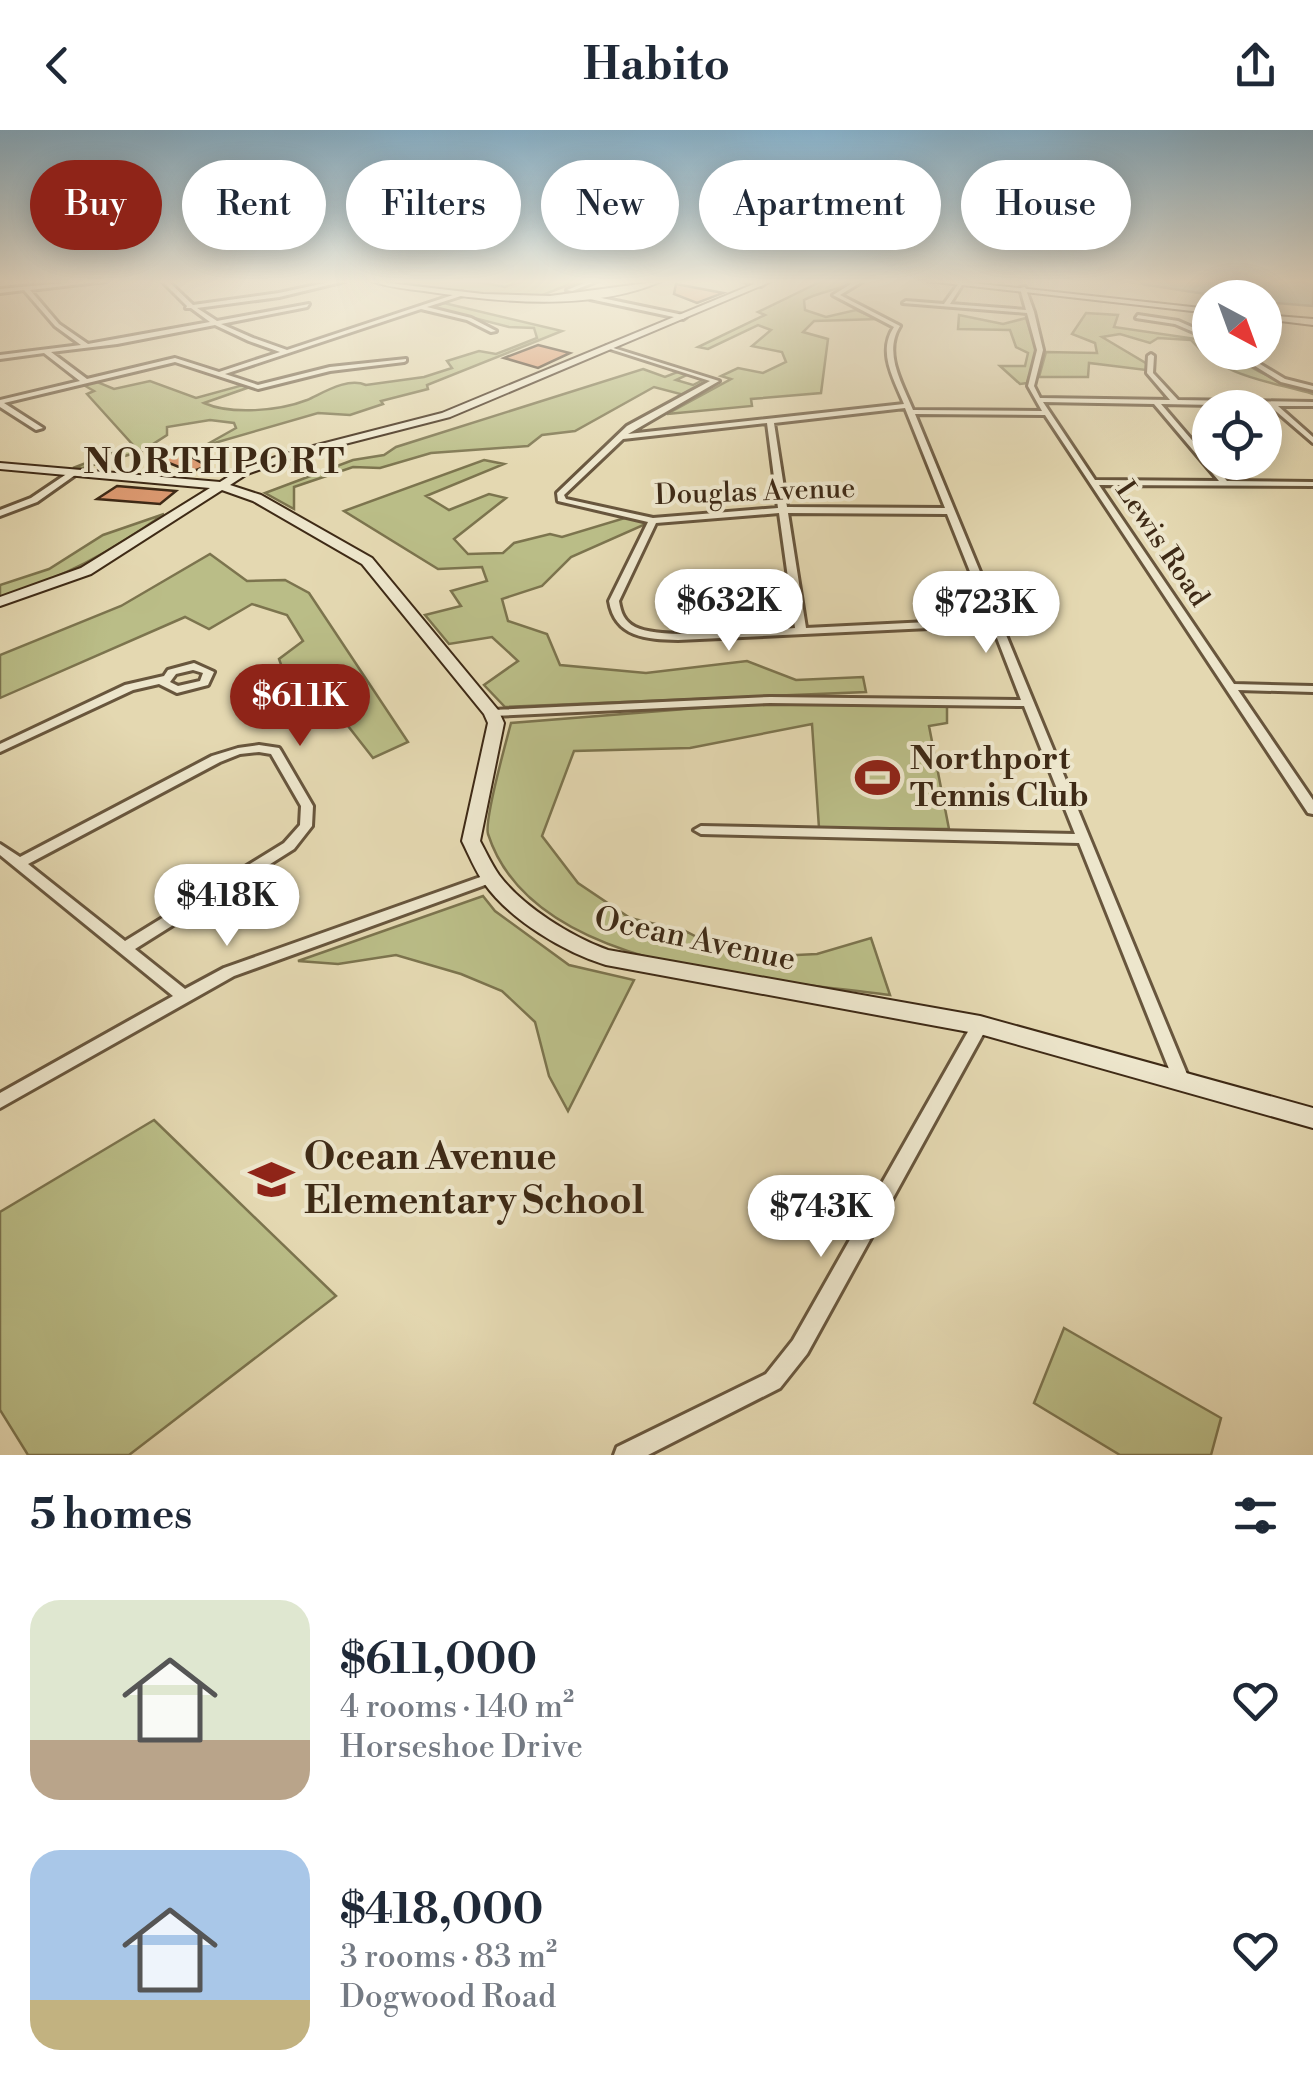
<!DOCTYPE html>
<meta charset="utf-8">
<style>
body{margin:0;font-family:"Libre Bodoni",serif;background:#f2f2f3;color:#1f2937;height:100vh;display:flex;flex-direction:column;font-size:38px;white-space:nowrap}
*{box-sizing:border-box;margin:0}
p{font-size:32px;color:#747a83}
.icon{flex:none;width:55px;height:55px;fill:none;stroke:currentColor;stroke-width:2;stroke-linecap:round;stroke-linejoin:round}
.map{position:relative;height:1325px;overflow:hidden}
.side{display:flex;flex-direction:column;background:#fff;flex:1}
.side>*{flex:none}
.top-card{position:absolute;left:30px;top:30px;width:1255px;height:90px;display:flex;gap:20px}
.needle{width:65px;rotate:139deg}
.controls{position:absolute;left:1192px;top:150px;display:grid;gap:20px}
.controls a{display:grid;place-items:center;width:90px;height:90px;border-radius:50%;background:#fff;box-shadow:0 5px 25px #0003;font-size:50px}
.price{position:absolute;translate:-50% -85px;padding:0 22px;border-radius:35px;background:#fff;color:#222;font-size:32px;line-height:65px;filter:drop-shadow(0 2px 5px #0008)}
.price::after{content:'';position:absolute;left:50%;top:60px;width:30px;height:22px;margin-left:-15px;background:inherit;clip-path:polygon(0 0,100% 0,50% 100%)}
.price.selected{background:#8f2418;color:#fff}
ul{padding:0;list-style:none}
li{display:flex;align-items:center;gap:30px;height:250px;padding:0 30px}
li span{display:grid;place-items:center;flex:none;width:280px;height:200px;border-radius:30px;color:#555}
li>.icon{margin-inline-start:auto}
span .icon{width:120px;height:120px;fill:#fffc;stroke-width:1}
li b{font-size:42px}
h2{display:flex;justify-content:space-between;align-items:center;height:120px;padding:0 30px;font-size:42px}
.chip{padding:0 35px;border-radius:45px;background:#fff;box-shadow:0 5px 25px #0003;font-size:35px;line-height:90px}
.chip.selected{background:#8f2418;color:#fff}
header{display:flex;justify-content:space-between;align-items:center;height:130px;padding:0 30px;background:#fff;font-size:45px;font-weight:700}
.map>svg:first-child{display:block}
.green{fill:#babd87;stroke:#7c744e;stroke-width:2.5}
.water{fill:#97b9b3;stroke:#738074;stroke-width:2.5}
.building{fill:#d9976e;stroke:#3e2a16;stroke-width:2.5}
.lines{fill:none;stroke-linecap:round;stroke-linejoin:round}
.street-casing{stroke:#68563d;stroke-width:6}
.secondary-casing{stroke:#3e2a16;stroke-width:4}
.street{fill:#ede6cc;fill-rule:evenodd}
.secondary{fill:#ede6cc;fill-rule:evenodd}
.labels{text-anchor:middle;dominant-baseline:central;stroke-width:8;stroke-linejoin:round;paint-order:stroke}
.far-street-label{font-size:28px;fill:#3e2a16;stroke:#ede6cc}
.poi-label{font-size:32px;font-weight:bold;fill:#3e2a16;stroke:#ede6cc;text-anchor:start}
.street-label{font-size:32px;fill:#3e2a16;stroke:#ede6cc}
.far-district-label{font-size:35px;font-weight:bold;letter-spacing:2.5px;fill:#3e2a16;stroke:#ede6cc}
.near-poi-label{font-size:38px;font-weight:bold;fill:#3e2a16;stroke:#ede6cc;text-anchor:start}
</style>
<header><svg class="icon" aria-label="back" viewBox="0 0 24 24"><path d="M15 5l-7 7 7 7"/></svg>Habito<svg class="icon" aria-label="share" viewBox="0 0 24 24"><path d="M12 15V3M7 8l5-5 5 5M5 13v7h14v-7"/></svg></header>
<div class="map">
<svg width="1313" height="1325" viewBox="0 0 1313 1325">
<rect width="100%" height="100%" fill="#e4d8b1"/>
<filter id="stains"><feTurbulence type="fractalNoise" baseFrequency=".002" numOctaves="4"/><feColorMatrix values="0 0 0 0 .2 0 0 0 0 .09 0 0 0 0 .02 0 0 0 .5 -.17"/></filter>
<radialGradient id="worn" r=".72"><stop offset=".6" stop-color="#630" stop-opacity="0"/><stop offset="1" stop-color="#630" stop-opacity=".3"/></radialGradient>
<g class="green">
<path d="M387,151H473L505,157L522,151H578L535,168H504Z"/>
<path d="M822,151L853,152C836,161 821,161 804,170L805,180L826,187L856,180L879,189L814,191L803,202L828,209L821,263L751,269L752,276L667,284L731,249L721,246L738,238L763,243L786,232L782,222L752,216L771,200L758,195L708,219L698,217L765,185L758,182Z"/>
<path d="M444,173L562,201L427,255L428,259L381,271L383,274L350,285L318,283L204,316L236,298L234,293L210,290L167,297V305L142,321L83,338H73L133,315L87,264L94,261L82,254L95,251L114,259L150,251L196,268L243,255L247,258L204,273C231,285 279,281 307,270C323,263 347,247 366,255L424,247L452,238L447,231L479,221L496,224L537,208L534,198L509,197L431,177Z"/>
<path d="M1086,183L1118,185L1114,197L1210,211V222L1232,223C1255,244 1283,252 1313,259V264C1269,251 1222,247 1191,210L1158,208L1150,213L1120,204L1102,207L1149,235L1146,240L1089,233L1088,247H1039L1046,222L1097,223L1095,213L1072,204Z"/>
<path d="M959,185L1003,194L1026,188L1037,221L1027,253L1020,254L1000,236H1025L1028,223L1016,217L1010,200L958,199Z"/>
<path d="M643,239L665,247L680,241L689,244L676,250L693,255L705,249L710,251L684,265L654,257L575,301L542,305L528,316L431,323L380,338L353,337L294,357V379L265,363L353,330L384,325L396,317Z"/>
<path d="M484,330L504,334L426,366L449,380L489,364L506,368L454,409L468,424L503,423L514,413L550,404L562,407L628,387L648,393L571,427L542,456L502,469L508,491L547,504L560,535L646,543L747,531L796,550L863,547L866,562L505,577L484,555L518,531L492,507L449,514L425,485L461,476L451,461L487,451L482,437L438,439L344,381Z"/>
<path d="M164,384C109,423 64,447 0,468V455L49,439L103,405Z"/>
<path d="M210,424L247,451L285,450L309,463L408,612L373,628L330,573L298,581L260,569L287,551L279,529L303,511L287,485L252,474L209,499L185,487L0,568V525L121,476Z"/>
<path d="M773,572L947,575V593L929,596L949,699L819,698L812,594L690,618L574,621L542,706L578,753L630,788L685,801L722,820L776,826L817,824L871,808L890,865C769,848 533,844 488,704C484,690 506,612 511,593Z"/>
<path d="M483,766L495,781L569,835L634,850L568,981L549,946L535,892L502,861L461,844L396,825L338,834L298,831Z"/>
<path d="M154,990L336,1166L129,1325H28L0,1280V1082Z"/>
<path d="M1064,1198L1221,1288L1211,1325H1120L1034,1273Z"/>
</g>
<path class="water" d="M1122,151H1313V176L1265,172V168L1225,167Z"/>
<g class="building">
<path d="M676,154L723,163L697,173L674,164Z"/>
<path d="M538,215L570,223L538,238L504,228Z"/>
<path d="M178,317L198,326L193,328L207,336L191,342L152,326Z"/>
<path d="M117,356L176,361L160,374L97,369Z"/>
</g>
<g class="lines">
<defs>
<g id="street">
<path d="M86,151H106L30,160L59,194L88,214L210,192L191,178H186L187,176L162,151H168L193,175L279,163L334,151H345L279,167L197,178L217,191L309,174L307,177L221,194L253,208L287,220L462,162L464,165L427,177L471,188L496,201L491,202L467,190L421,179L225,244L258,255L330,237L406,229V231L404,232L330,241L258,259L175,232L4,273L43,298L36,300L0,277V270L80,251L44,223L0,229V225L81,215L55,196L24,160L0,163V159ZM215,195L249,211L280,222L219,242L175,228L87,249L51,222L117,214Z"/>
<path d="M589,151H597L572,161L567,160Z"/>
<path d="M743,151H754L764,154L761,156Z"/>
<path d="M856,151H863L840,165L900,196C883,223 902,253 913,280L1042,281L1028,256L1037,220L1027,183L903,173L906,171L944,174L959,153L962,155L950,174L1026,180L1020,158L1025,157L1034,182L1043,220L1034,256L1040,268L1170,270L1147,243L1148,226L1151,224L1154,226L1153,243L1178,270L1313,272V276H1278L1313,307V313L1270,276L1161,274L1227,351L1313,352V356L1099,355L1234,554L1313,556V562L1238,560L1313,670V684L1308,683L1045,285L915,284L1189,949L1187,954L1181,956L1175,954L1173,949L1079,713L701,704L694,700L701,696L1075,704L1024,576L770,573L492,586L486,583L492,580L770,567L1021,570L992,495L678,510C647,509 615,508 609,471L648,392L558,371L557,363L627,296L710,251L607,218V216L719,251L628,304L904,274C894,249 877,222 894,197L833,165ZM1043,272L1154,274L1219,351L1095,350ZM905,278L945,378L787,377L774,293ZM767,293L778,378L653,388L566,369L564,365L623,309ZM779,383L795,498C761,500 662,511 635,497C624,491 621,483 619,471L656,393ZM788,383L947,384L989,489L806,498Z"/>
<path d="M592,166L683,185L686,187L683,189L590,169Z"/>
<path d="M1138,185L1178,191L1210,205V209L1175,194L1136,188Z"/>
<path d="M1232,222H1240L1285,249L1313,256V260L1281,252Z"/>
<path d="M71,341L78,343L37,372L0,386V380L31,368Z"/>
<path d="M194,533L214,542L208,555L177,563L159,554L133,560L0,622V614L125,555L164,546L168,540ZM193,540L203,543L200,551L178,556L170,552L176,544Z"/>
<path d="M259,615L279,618L281,621L313,676L312,696L294,719L135,819L185,859L224,838L486,745H496L498,748L496,751L234,846L0,978V963L173,866L0,725V714L20,727L212,626L238,618ZM259,622L271,624L301,676L300,695L284,713L125,811L28,734L220,632L240,624Z"/>
<path d="M980,889L986,891L988,895L986,899L807,1224L780,1258L648,1325H614L617,1317L766,1244L793,1210L974,891Z"/>
</g>
<g id="secondary">
<path d="M371,151L483,164L550,166L662,151C592,182 497,172 424,161C407,159 387,157 371,151Z"/>
<path d="M761,151H772L450,287L298,326L247,344L230,355L261,365L372,428L498,580L504,593L480,711C486,722 492,735 499,745C523,777 572,807 608,820L980,886L1313,978V998L980,904L606,835C564,822 510,790 484,753C475,740 469,725 462,711L488,593L484,584L362,434L253,371L222,360L91,444L0,476V467L81,438L210,358L0,339V333L220,352L239,340L290,322L442,283Z"/>
<path d="M927,151H953L1210,179V183Z"/>
<path d="M1265,185L1313,189V195L1265,189Z"/>
</g>
</defs>
<use href="#street" class="street-casing"/>
<use href="#secondary" class="secondary-casing"/>
<use href="#street" class="street"/>
<use href="#secondary" class="secondary"/>
</g>
<linearGradient id="sky" x2="0" y2="1"><stop stop-color="#87b6d3"/><stop offset="0.45" stop-color="#f3eddc"/><stop offset="1" stop-color="#f3eddc" stop-opacity="0"/></linearGradient>
<rect width="1313" height="337" fill="url(#sky)"/>
<defs>
<symbol id="stadium-bare" viewBox="-9 -9 18 18"><path d="M0-5a6.5 5 0 1 0 0 10a6.5 5 0 1 0 0-10ZM-3.5-1.8h7v3.6h-7Z" fill="#8f2418" stroke="#ede6cc" stroke-width="2.5" paint-order="stroke"/></symbol>
<symbol id="school-bare" viewBox="-9 -9 18 18"><path d="M0-5L7-2L0 1L-7-2ZM-4 1L0 2.5L4 1V4Q0 6-4 4Z" fill="#8f2418" stroke="#ede6cc" stroke-width="2.5" paint-order="stroke"/></symbol>
</defs>
<g fill-rule="evenodd">
<use href="#stadium-bare" x="846" y="616" width="63" height="63"/>
<use href="#school-bare" x="240" y="1018" width="63" height="63"/>
</g>
<g class="labels">
<g class="far-street-label">
<text transform="translate(755 362) rotate(-2)">Douglas Avenue</text>
<text transform="translate(1162 414) rotate(56)">Lewis Road</text>
</g>
<g class="poi-label">
<text x="910" y="629">Northport<tspan x="910" dy="37">Tennis Club</tspan></text>
</g>
<g class="street-label">
<text transform="translate(695 809) rotate(12)">Ocean Avenue</text>
</g>
<g class="far-district-label">
<text x="215" y="332">NORTHPORT</text>
</g>
<g class="near-poi-label">
<text x="304" y="1027">Ocean Avenue<tspan x="304" dy="44">Elementary School</tspan></text>
</g>
</g>
<rect width="100%" height="100%" filter="url(#stains)"/>
<rect width="100%" height="100%" fill="url(#worn)"/>
</svg>
<div class="controls">
<a><svg class="needle" viewBox="-14 -14 28 28"><path d="M0-13l5 13h-10z" fill="#e53935"/><path d="M0 13l5-13h-10z" fill="#747a83"/></svg></a>
<a><svg class="icon" aria-label="locate" viewBox="0 0 24 24"><circle cx="12" cy="12" r="6"/><path d="M12 2v4M12 18v4M2 12h4M18 12h4"/></svg></a>
</div>
<b class="price" style="left:729px;top:524px">$632K</b>
<b class="price" style="left:986px;top:526px">$723K</b>
<b class="price selected" style="left:300px;top:619px">$611K</b>
<b class="price" style="left:227px;top:819px">$418K</b>
<b class="price" style="left:821px;top:1130px">$743K</b>
<div class="top-card">
<a class="chip selected">Buy</a>
<a class="chip">Rent</a>
<a class="chip">Filters</a>
<a class="chip">New</a>
<a class="chip">Apartment</a>
<a class="chip">House</a>
</div>
</div>
<section class="side">
<h2>5 homes<svg class="icon" aria-label="filters" viewBox="0 0 24 24"><path d="M4 7h16M4 17h16"/><circle cx="9" cy="7" r="2"/><circle cx="15" cy="17" r="2"/></svg></h2>
<ul>
<li><span style="background:linear-gradient(#dfe7d0 70%,#b9a48a 0)"><svg class="icon" aria-label="home" viewBox="0 0 24 24"><path d="M3 11l9-7 9 7M6 9v11h12V9"/></svg></span><div><b>$611,000</b><p>4 rooms · 140 m²</p><p>Horseshoe Drive</p></div><svg class="icon" aria-label="heart" viewBox="0 0 24 24"><path d="M12 20l-8-8c-3-5 5-10 8-4 3-6 11-1 8 4z"/></svg></li>
<li><span style="background:linear-gradient(#a9c7e8 75%,#c2b280 0)"><svg class="icon" aria-label="home" viewBox="0 0 24 24"><path d="M3 11l9-7 9 7M6 9v11h12V9"/></svg></span><div><b>$418,000</b><p>3 rooms · 83 m²</p><p>Dogwood Road</p></div><svg class="icon" aria-label="heart" viewBox="0 0 24 24"><path d="M12 20l-8-8c-3-5 5-10 8-4 3-6 11-1 8 4z"/></svg></li>
</ul>
</section>
